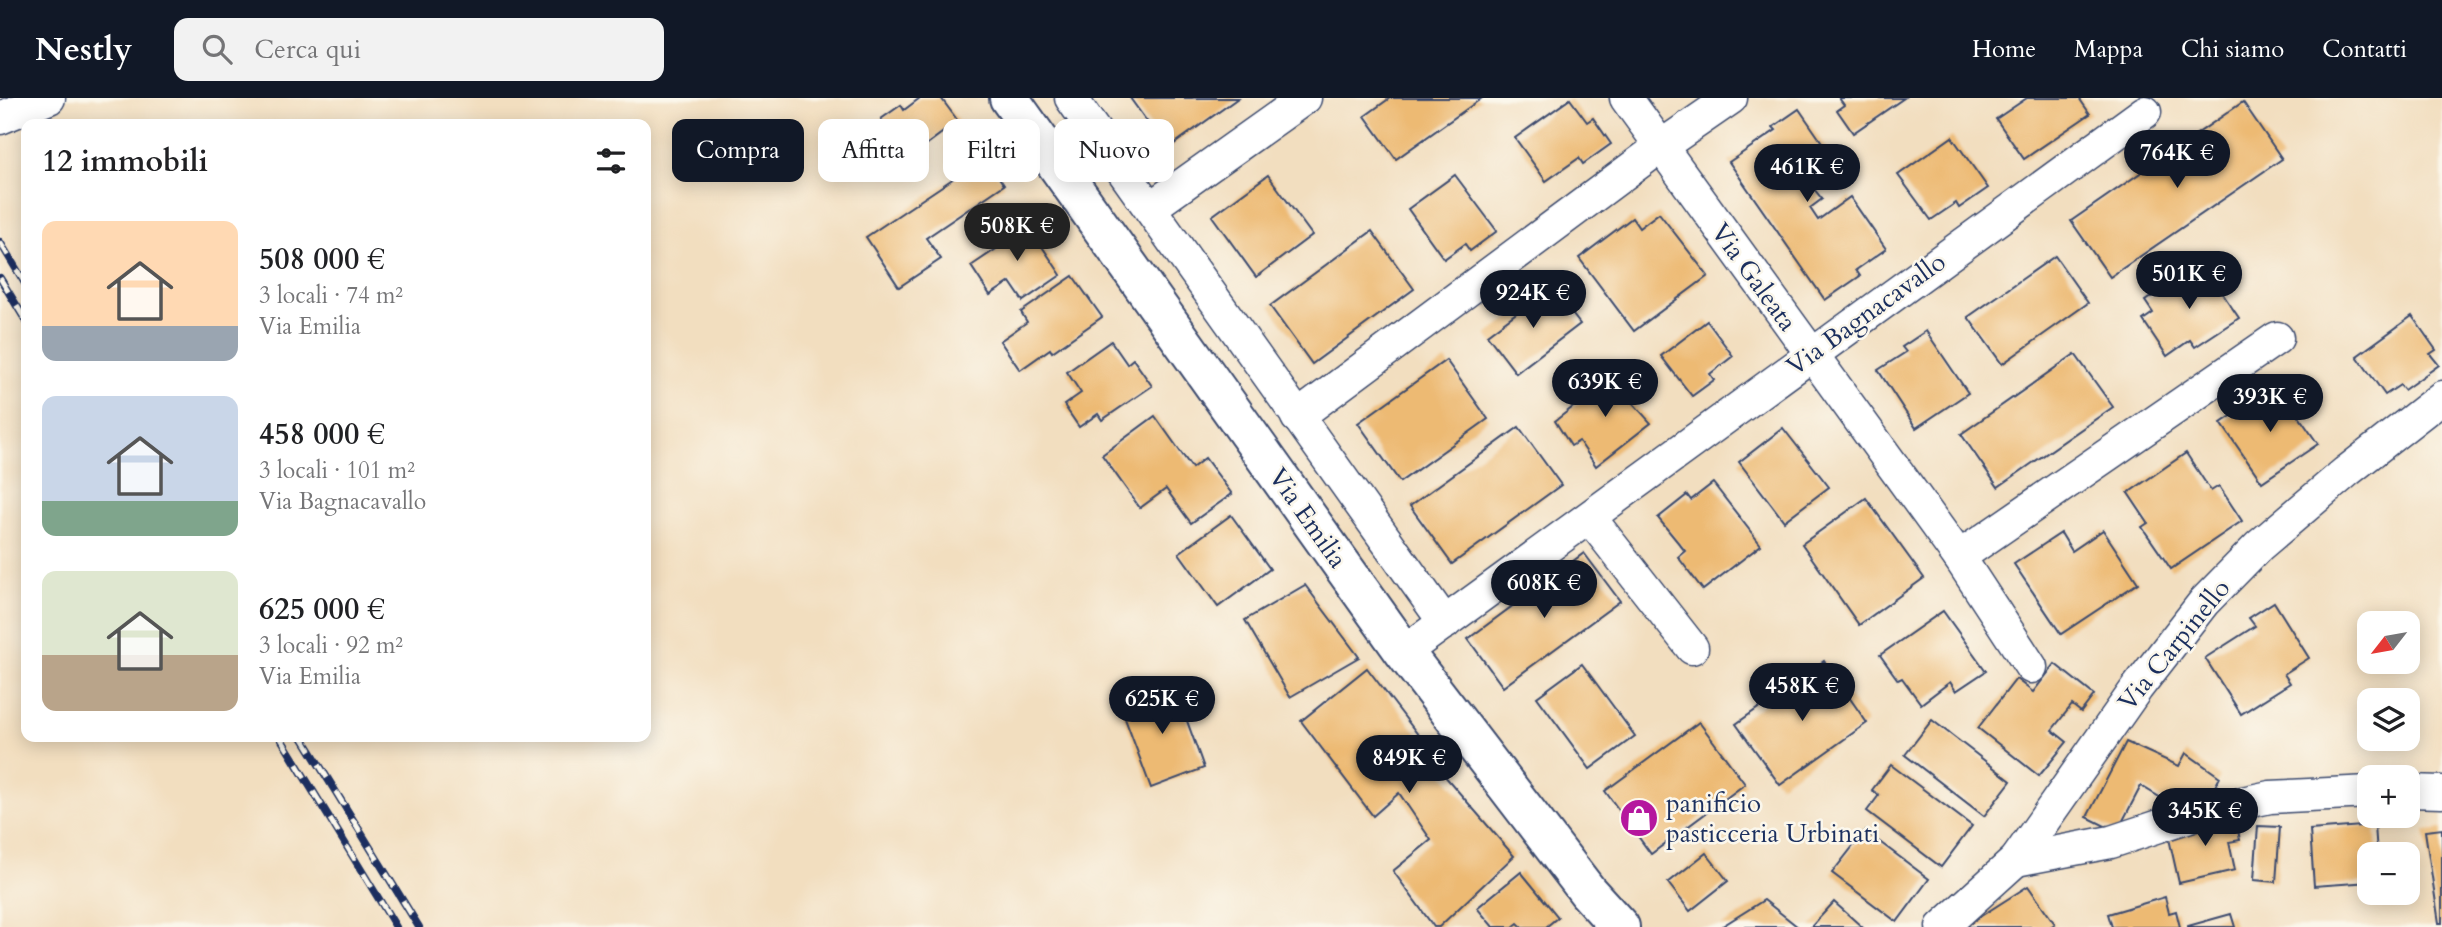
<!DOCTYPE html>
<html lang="it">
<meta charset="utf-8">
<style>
body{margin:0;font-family:Cardo,serif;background:#f2f2f2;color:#202124;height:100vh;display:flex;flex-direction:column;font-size:26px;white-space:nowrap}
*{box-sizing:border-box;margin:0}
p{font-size:23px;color:#757577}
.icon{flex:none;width:38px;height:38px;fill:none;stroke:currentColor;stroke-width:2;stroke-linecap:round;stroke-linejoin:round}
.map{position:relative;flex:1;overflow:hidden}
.details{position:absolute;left:21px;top:21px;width:630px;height:623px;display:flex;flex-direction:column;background:#fff;border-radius:14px;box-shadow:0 4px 18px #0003}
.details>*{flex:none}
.guide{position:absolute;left:672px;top:21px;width:665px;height:63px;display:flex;gap:14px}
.needle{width:46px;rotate:239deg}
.fabs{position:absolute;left:2357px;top:513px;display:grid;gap:14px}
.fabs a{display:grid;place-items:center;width:63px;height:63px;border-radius:14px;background:#fff;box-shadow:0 4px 18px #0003;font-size:35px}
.price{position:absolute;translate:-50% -60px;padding:0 16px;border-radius:24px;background:#111827;color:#fff;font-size:23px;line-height:46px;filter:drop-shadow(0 2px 4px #0008)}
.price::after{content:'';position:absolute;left:50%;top:42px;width:21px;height:16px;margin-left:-10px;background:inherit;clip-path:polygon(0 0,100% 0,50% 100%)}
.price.current{background:#222;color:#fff}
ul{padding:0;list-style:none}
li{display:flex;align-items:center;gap:21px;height:175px;padding:0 21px}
li span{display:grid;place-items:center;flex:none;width:196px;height:140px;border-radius:14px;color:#555}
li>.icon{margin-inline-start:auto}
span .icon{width:84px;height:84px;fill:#fffc;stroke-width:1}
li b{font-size:30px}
h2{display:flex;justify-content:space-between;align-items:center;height:84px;padding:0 21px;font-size:30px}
.tag{padding:0 24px;border-radius:14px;background:#fff;box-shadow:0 4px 18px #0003;font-size:24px;line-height:63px}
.tag.current{background:#111827;color:#fff}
header{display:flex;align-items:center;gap:42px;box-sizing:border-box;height:98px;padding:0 35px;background:#111827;color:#fff}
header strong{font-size:33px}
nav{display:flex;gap:38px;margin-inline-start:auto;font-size:24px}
.search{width:490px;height:63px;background:#f2f2f2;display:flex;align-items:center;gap:18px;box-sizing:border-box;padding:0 24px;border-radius:14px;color:#757577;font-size:26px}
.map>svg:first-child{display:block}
.building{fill:#edba73}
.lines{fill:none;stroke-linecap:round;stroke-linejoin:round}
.street-casing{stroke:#3b496d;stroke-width:35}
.primary-casing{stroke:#3b496d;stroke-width:42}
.street{stroke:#fff;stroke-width:32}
.primary{stroke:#fff;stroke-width:38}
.rail-casing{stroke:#1b2f5e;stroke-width:8}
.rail{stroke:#fbf7ec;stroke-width:5;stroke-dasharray:16;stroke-linecap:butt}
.labels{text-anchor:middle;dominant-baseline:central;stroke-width:5;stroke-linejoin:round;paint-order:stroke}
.street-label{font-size:26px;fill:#1b2f5e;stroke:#fbf7ec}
.poi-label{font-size:26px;fill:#1b2f5e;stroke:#fbf7ec;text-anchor:start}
</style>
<header>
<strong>Nestly</strong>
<div class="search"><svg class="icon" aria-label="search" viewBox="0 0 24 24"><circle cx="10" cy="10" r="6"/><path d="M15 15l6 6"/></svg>Cerca qui</div>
<nav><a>Home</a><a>Mappa</a><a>Chi siamo</a><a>Contatti</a></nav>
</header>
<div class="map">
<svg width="2442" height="829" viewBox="0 0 2442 829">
<rect width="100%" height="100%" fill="#fbf7ec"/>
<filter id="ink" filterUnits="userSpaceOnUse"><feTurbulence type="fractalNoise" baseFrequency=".0143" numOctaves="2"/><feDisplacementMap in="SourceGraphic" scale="14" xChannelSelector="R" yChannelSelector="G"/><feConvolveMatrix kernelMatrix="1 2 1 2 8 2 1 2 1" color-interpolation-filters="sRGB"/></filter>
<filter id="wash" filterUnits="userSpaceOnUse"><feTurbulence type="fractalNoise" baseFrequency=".00686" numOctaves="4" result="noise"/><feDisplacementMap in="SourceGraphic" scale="28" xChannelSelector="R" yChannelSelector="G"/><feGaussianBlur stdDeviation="1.57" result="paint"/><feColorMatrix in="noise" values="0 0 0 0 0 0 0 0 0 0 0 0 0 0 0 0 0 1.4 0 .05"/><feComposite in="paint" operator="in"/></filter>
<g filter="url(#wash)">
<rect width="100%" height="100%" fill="#f2debf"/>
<g id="blocks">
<g class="building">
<path d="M920,0H941L958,23L895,70L873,39L885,28L881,21L901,7L904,12Z"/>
<path d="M1130,0H1238L1167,51Z"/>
<path d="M1390,0H1482L1396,61L1365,18Z"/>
<path d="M1839,0H1904L1853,35L1837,12L1844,7Z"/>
<path d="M2027,0H2079L2090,16L2024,61L1996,21Z"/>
<path d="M1570,1L1587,24L1593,20L1611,46L1583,66L1579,60L1546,83L1515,40Z"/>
<path d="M2243,4L2282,61L2110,179L2071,123Z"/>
<path d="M1799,11L1841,72L1814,91L1822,101L1810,110L1818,122L1850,99L1886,151L1856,172L1860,178L1825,202L1729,64L1776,32L1773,29Z"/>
<path d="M1952,39L1988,90L1959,110L1956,105L1931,122L1898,77Z"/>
<path d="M977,47L1004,87L926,140L941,161L899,189L866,139L960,76L953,64Z"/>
<path d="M1268,77L1312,137L1256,179L1212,118Z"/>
<path d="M1455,77L1497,133L1470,153L1465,146L1444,161L1408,111Z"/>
<path d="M1659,115L1708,178L1634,233L1579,160L1632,120L1639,130Z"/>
<path d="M1023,120L1061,177L1023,203L1010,184L990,197L971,168L999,149L992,140Z"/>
<path d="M1372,133L1414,191L1312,266L1270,208Z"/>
<path d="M2055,158L2088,205L2002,266L1968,219Z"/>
<path d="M2201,164L2239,220L2195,249L2190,242L2167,258L2143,222L2153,215L2145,203Z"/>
<path d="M1073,178L1102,219L1052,254L1050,251L1020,272L1000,243L1027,224L1021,214Z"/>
<path d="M1551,189L1580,226L1516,275L1487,237Z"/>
<path d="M2412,218L2436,252L2430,256L2439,267L2404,292L2400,287L2385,297L2357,258Z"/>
<path d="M1707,223L1733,258L1710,276L1714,282L1692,298L1661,258Z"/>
<path d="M1926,233L1968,295L1916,330L1878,272L1906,254L1902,249Z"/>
<path d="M1111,243L1127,266L1133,261L1152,288L1102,322L1098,316L1079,329L1064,307L1081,295L1067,274Z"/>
<path d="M2075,256L2113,309L1998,389L1961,336Z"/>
<path d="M1446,262L1488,321L1400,384L1358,325Z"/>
<path d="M1621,272L1639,291L1632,304L1651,325L1596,368L1579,343L1571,348L1555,323Z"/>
<path d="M2277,287L2318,346L2262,384L2221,325Z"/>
<path d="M1155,318L1192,370L1205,360L1232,396L1191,425L1166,391L1140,410L1102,357Z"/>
<path d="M1519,329L1561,387L1452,466L1410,408Z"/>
<path d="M1783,330L1829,389L1784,423L1739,364Z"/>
<path d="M2186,355L2211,393L2219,388L2242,423L2171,471L2142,429L2148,425L2128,395Z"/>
<path d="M1713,385L1761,447L1703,492L1678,459L1685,453L1658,420L1687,397L1691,402Z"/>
<path d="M1866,400L1924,480L1859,527L1802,446Z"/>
<path d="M1231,417L1270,471L1218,509L1179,455Z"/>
<path d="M2103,432L2138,485L2061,536L2014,466L2061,435L2072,453Z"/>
<path d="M1584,455L1620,503L1503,589L1468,541Z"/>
<path d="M1305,487L1359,559L1290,599L1245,522Z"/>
<path d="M2274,504L2309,560L2284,576L2290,585L2241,616L2205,560L2255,528L2249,520Z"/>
<path d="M1943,513L1986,573L1956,593L1950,584L1921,606L1902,580L1898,582L1880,557Z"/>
<path d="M1824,563L1867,625L1780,687L1736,626Z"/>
<path d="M1582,566L1635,638L1590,671L1537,599Z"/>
<path d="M2055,566L2094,597L2081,614L2072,607L2052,632L2067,644L2039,678L1978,630L2016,581L2033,594Z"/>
<path d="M1367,570L1422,642L1418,647L1514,758L1439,829H1434L1393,773L1431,742L1399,695L1373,718L1301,623Z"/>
<path d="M1174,587L1204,670L1151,690L1120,607Z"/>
<path d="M1932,622L2011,683L1984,718L1905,657Z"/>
<path d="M1699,624L1745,686L1651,756L1605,693Z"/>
<path d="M2126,644L2179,668L2186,655L2220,679L2208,703L2181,712L2141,688L2117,734L2087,719Z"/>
<path d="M1891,667L1972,728L1941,769L1867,713L1879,697L1872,692Z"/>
<path d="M2234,713L2240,742L2229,744L2235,772L2179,785L2168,736Z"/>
<path d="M2375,727L2377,756H2370V784L2314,788L2310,732Z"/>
<path d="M2258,728L2280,729L2276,784L2254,782Z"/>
<path d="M2442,731V825H2439L2425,733Z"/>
<path d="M1865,733L1929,781L1897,824L1832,775Z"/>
<path d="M1706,755L1728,783L1690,813L1668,785Z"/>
<path d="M1521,774L1558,819L1546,829H1522L1518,825L1513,829H1493L1477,810Z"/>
<path d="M2028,788L2055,826L2050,829H1964Z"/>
<path d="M2165,799L2169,815L2176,813L2180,829H2112L2108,816Z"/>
<path d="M1764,802L1798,829H1721Z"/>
<path d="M1834,804L1862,829H1811Z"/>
<path d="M2231,816L2235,829H2188V828Z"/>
</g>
</g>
</g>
<g filter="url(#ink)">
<use href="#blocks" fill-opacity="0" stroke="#3b496d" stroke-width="2"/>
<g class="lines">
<defs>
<g id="street">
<path d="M1071,0L1445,525"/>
<path d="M1626,0L1959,459L2031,569"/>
<path d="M0,20L49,0"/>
<path d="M1150,110L1305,0"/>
<path d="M1297,319L1660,49L1731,0"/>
<path d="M1590,420L1692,550"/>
<path d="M1959,459L2277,240"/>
<path d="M1404,554L2145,14"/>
<path d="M2408,693L2442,694"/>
<path d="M2016,762L2111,744L2205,713L2270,699L2370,694"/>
<path d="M1942,829L2016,762L2137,590L2204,504L2259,448L2346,374L2442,299"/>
</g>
<path id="primary" d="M1009,0L1404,554L1588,794L1620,829"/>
</defs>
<use href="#street" class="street-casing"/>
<use href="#primary" class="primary-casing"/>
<use href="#street" class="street"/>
<use href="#primary" class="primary"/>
<defs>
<g id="rail">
<path d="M0,144L26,187"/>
<path d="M0,180L26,223"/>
<path d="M280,639L396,829"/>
<path d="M302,639L419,829"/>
</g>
</defs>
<use href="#rail" class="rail-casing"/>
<use href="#rail" class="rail"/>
</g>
</g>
<defs>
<symbol id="shop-disc" viewBox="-11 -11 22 22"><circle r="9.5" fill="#b5179e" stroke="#fbf7ec"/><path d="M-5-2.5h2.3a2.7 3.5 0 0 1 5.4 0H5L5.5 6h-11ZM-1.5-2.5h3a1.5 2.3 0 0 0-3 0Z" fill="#fff"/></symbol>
</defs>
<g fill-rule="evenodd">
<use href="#shop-disc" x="1617" y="698" width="44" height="44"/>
</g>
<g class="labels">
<g class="street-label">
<text transform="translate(1754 179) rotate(54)">Via Galeata</text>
<text transform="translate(1866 216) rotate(-36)">Via Bagnacavallo</text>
<text transform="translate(1308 420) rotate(55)">Via Emilia</text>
<text transform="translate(2174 547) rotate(-51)">Via Carpinello</text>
</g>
<g class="poi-label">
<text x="1666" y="705">panificio<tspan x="1666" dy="30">pasticceria Urbinati</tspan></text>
</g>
</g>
</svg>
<div class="fabs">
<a><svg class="needle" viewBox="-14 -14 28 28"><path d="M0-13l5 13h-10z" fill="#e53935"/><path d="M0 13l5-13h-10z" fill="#757577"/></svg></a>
<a><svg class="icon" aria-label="layers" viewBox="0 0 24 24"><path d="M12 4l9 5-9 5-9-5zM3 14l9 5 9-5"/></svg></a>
<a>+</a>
<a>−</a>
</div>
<b class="price" style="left:2177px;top:92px">764K €</b>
<b class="price" style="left:1807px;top:106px">461K €</b>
<b class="price current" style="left:1017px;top:165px">508K €</b>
<b class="price" style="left:2189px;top:213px">501K €</b>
<b class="price" style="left:1533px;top:232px">924K €</b>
<b class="price" style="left:1605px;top:321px">639K €</b>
<b class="price" style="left:2270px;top:336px">393K €</b>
<b class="price" style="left:1544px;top:522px">608K €</b>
<b class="price" style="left:1802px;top:625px">458K €</b>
<b class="price" style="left:1162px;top:638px">625K €</b>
<b class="price" style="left:1409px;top:697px">849K €</b>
<b class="price" style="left:2205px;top:750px">345K €</b>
<div class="guide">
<a class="tag current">Compra</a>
<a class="tag">Affitta</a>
<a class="tag">Filtri</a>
<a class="tag">Nuovo</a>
</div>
<section class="details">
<h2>12 immobili<svg class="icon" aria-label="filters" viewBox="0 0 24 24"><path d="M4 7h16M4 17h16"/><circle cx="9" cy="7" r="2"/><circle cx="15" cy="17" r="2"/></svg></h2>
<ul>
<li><span style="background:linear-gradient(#ffd9b3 75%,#9aa5b1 0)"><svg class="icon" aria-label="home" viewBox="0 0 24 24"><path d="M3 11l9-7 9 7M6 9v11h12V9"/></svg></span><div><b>508 000 €</b><p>3 locali · 74 m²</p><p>Via Emilia</p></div></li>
<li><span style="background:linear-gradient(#c9d6e8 75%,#7fa58c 0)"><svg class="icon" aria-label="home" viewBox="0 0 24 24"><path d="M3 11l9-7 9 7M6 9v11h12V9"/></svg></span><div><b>458 000 €</b><p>3 locali · 101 m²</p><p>Via Bagnacavallo</p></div></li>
<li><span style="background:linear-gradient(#dfe7d0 60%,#b9a48a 0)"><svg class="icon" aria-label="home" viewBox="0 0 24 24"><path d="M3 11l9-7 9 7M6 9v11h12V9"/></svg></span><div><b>625 000 €</b><p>3 locali · 92 m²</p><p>Via Emilia</p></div></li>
</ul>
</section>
</div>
